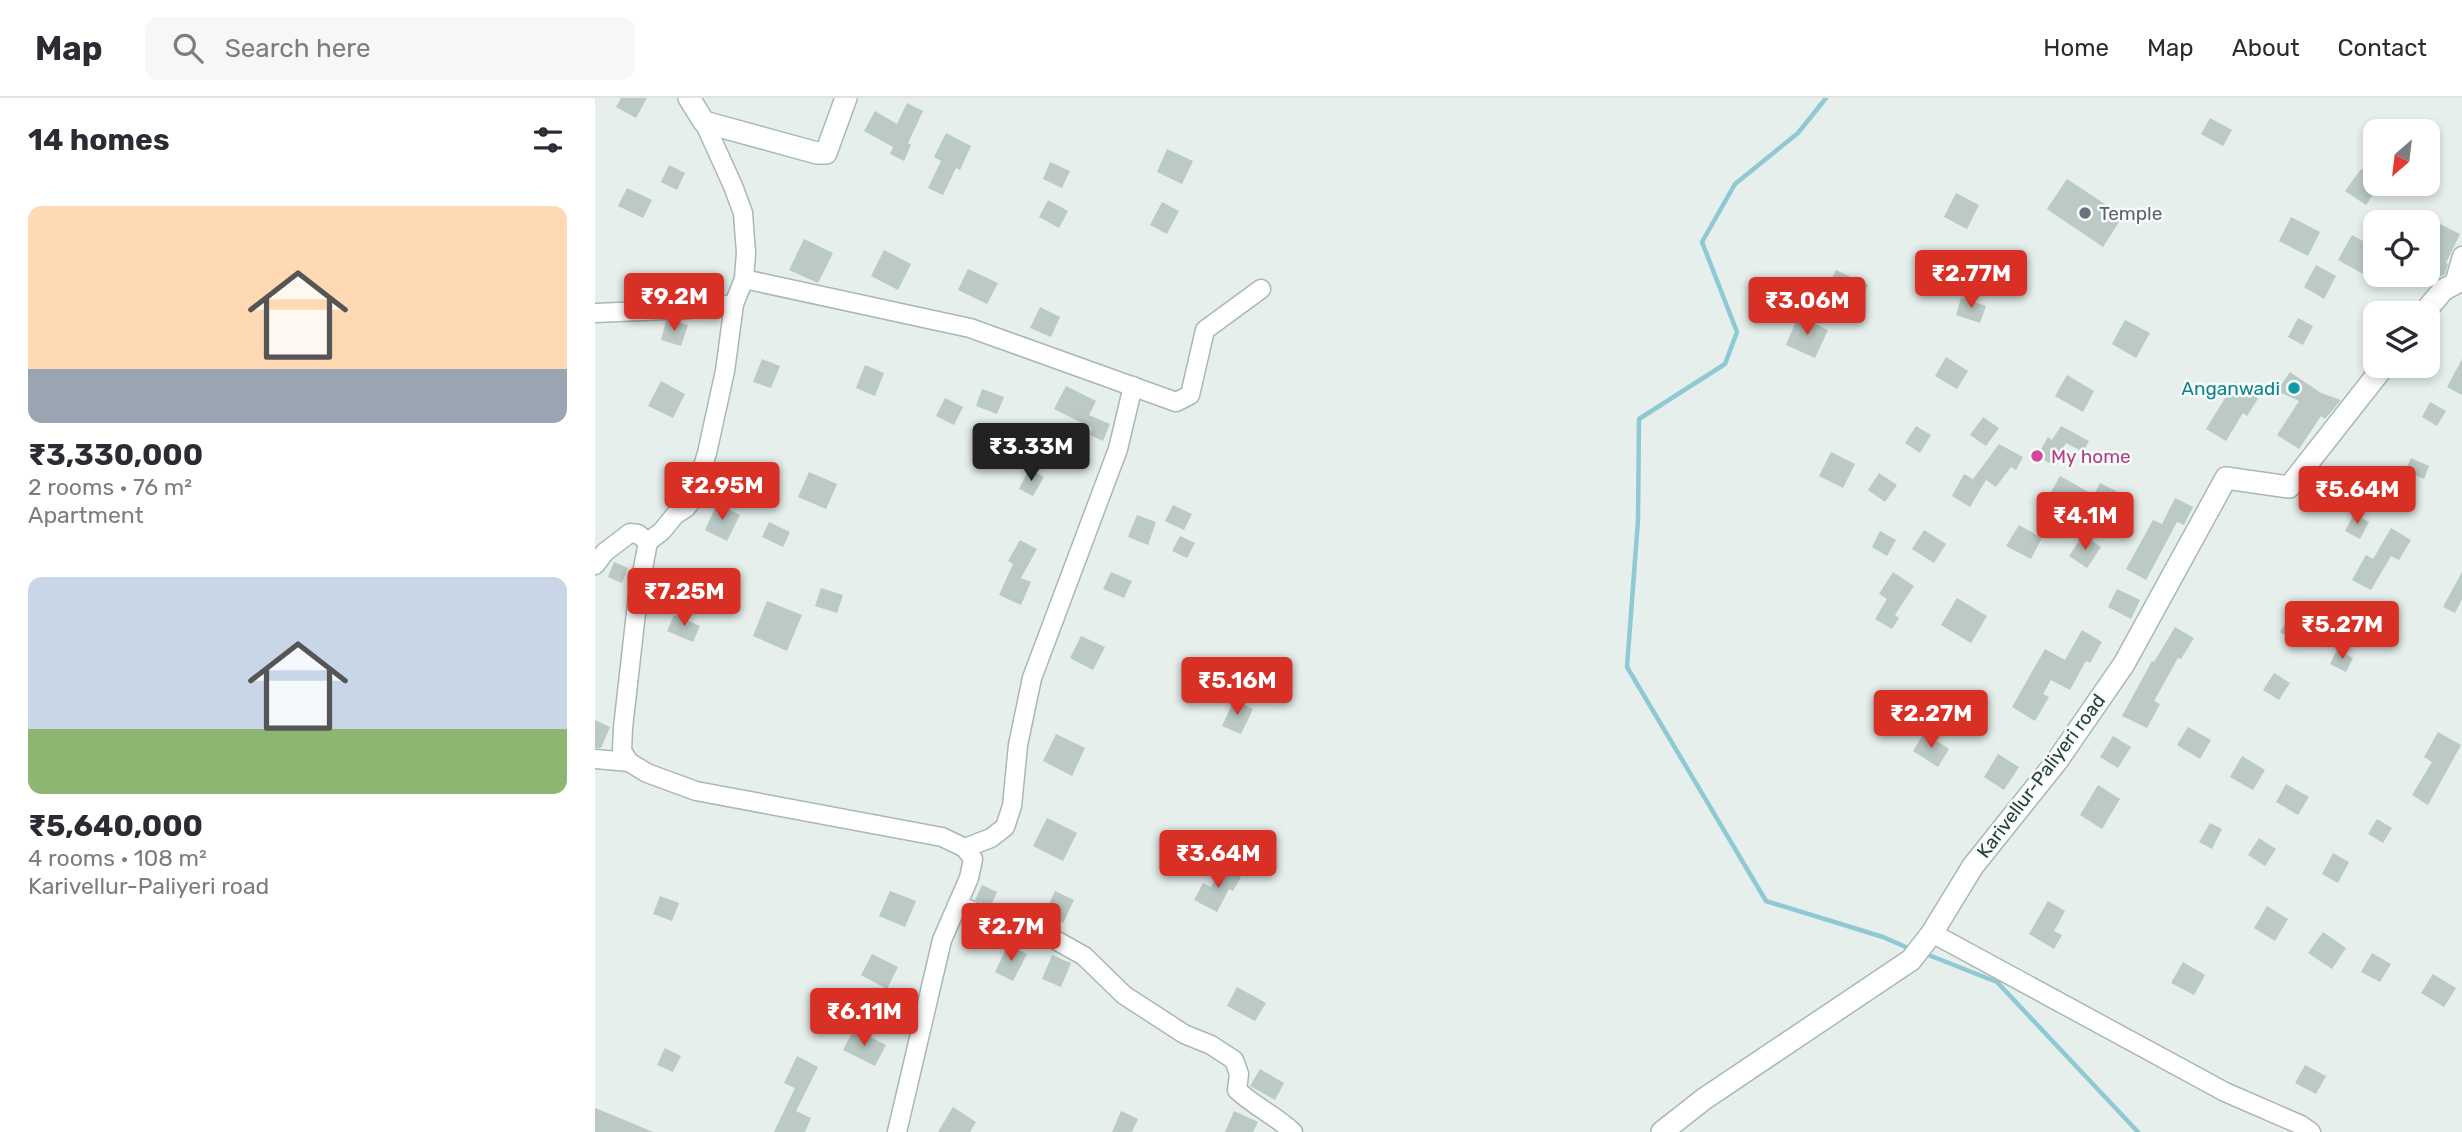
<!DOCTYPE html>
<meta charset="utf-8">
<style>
body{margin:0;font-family:Rubik,sans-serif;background:#f7f7f7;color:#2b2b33;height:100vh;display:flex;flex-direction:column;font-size:26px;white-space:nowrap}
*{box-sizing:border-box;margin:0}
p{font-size:23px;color:#7c7c81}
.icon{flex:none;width:38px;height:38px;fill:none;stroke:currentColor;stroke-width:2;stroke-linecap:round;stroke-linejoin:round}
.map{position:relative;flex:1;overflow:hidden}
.panel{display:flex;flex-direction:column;background:#fff;width:595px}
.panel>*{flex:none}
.needle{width:46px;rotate:208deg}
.tools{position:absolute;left:1768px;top:21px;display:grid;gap:14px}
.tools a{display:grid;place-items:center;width:77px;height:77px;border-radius:14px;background:#fff;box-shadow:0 4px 10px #0003;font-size:35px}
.price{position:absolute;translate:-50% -60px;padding:0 16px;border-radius:7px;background:#d93025;color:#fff;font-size:23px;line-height:46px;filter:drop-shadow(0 2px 4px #0008)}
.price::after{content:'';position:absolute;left:50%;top:42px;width:21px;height:16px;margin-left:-10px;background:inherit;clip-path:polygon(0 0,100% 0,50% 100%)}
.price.current{background:#222;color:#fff}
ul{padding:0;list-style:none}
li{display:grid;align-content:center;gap:14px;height:371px;padding:0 28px}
li span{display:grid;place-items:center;height:217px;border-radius:14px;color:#555}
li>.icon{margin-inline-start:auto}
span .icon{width:126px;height:126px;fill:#fffc;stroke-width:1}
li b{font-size:30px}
h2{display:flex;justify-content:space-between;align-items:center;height:84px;padding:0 28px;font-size:30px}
header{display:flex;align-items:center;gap:42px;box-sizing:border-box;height:98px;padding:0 35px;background:#fff;border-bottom:2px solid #e1e1e2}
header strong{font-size:33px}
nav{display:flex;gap:38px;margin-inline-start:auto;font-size:24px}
.search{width:490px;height:63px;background:#f7f7f7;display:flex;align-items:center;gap:18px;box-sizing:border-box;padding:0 24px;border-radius:14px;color:#7c7c81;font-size:26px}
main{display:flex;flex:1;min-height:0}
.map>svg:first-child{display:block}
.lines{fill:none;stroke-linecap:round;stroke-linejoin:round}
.stream{stroke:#8ec9d4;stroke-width:4.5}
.building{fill:#bbcac4}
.minor-casing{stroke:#a8b8b2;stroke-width:21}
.tertiary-casing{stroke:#a8b8b2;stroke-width:24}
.secondary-casing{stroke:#a4bbb3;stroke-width:24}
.minor{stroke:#fff;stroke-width:18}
.tertiary{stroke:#fff;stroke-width:21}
.secondary{stroke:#fff;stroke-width:21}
.worship-dot{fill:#6b7280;stroke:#f7fbf9;stroke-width:2.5}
.culture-dot{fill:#0f9aa8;stroke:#f7fbf9;stroke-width:2.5}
.hotel-dot{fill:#d1479c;stroke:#f7fbf9;stroke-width:2.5}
.labels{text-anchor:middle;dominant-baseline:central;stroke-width:5;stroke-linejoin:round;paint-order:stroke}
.worship-label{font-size:19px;fill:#5b616d;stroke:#f7fbf9;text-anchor:start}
.culture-label{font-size:19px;fill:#0d838f;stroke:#f7fbf9;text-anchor:end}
.hotel-label{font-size:19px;fill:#b23c85;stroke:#f7fbf9;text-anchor:start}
.street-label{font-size:19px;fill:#24423a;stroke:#f7fbf9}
</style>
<header>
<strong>Map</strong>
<div class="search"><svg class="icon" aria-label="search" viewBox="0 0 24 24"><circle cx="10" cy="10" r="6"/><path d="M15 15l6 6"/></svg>Search here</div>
<nav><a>Home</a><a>Map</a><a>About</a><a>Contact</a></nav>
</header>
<main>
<section class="panel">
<h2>14 homes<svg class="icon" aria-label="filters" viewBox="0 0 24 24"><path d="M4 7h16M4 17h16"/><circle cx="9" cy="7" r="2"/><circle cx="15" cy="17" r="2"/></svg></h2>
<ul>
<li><span style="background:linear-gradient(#ffd9b3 75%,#9aa5b1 0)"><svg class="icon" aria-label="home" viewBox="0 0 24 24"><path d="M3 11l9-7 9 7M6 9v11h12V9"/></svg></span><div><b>₹3,330,000</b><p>2 rooms · 76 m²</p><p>Apartment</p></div></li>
<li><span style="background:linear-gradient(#c9d6e8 70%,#8fb573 0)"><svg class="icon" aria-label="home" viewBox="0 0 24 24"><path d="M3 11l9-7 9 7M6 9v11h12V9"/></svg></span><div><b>₹5,640,000</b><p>4 rooms · 108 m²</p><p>Karivellur-Paliyeri road</p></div></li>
</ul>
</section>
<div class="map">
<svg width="1867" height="1034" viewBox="0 0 1867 1034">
<rect width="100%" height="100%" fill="#e6efeb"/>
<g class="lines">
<g class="stream">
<path d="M1231,0L1203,35L1140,86L1107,144L1142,234L1130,266L1044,321L1043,422L1032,569L1171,803L1288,839L1313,850"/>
<path d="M1331,856L1402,884L1543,1034"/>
</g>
</g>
<g class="building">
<path d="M26,0H52L41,20L21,9Z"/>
<path d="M312,5L328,13L313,45L316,47L309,63L295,56L298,49L269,33L280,13L302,26Z"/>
<path d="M1615,20L1637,32L1628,48L1606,36Z"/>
<path d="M351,35L376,48L365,72L361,70L348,97L333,90L346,63L339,59Z"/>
<path d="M1780,49V86H1785L1771,107L1750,93L1766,71L1768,72Z"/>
<path d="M572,51L598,63L587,86L562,74Z"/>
<path d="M455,64L475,73L467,90L448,81Z"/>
<path d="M74,67L90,75L82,92L66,84Z"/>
<path d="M1472,81L1528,118L1508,149L1452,111Z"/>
<path d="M32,90L57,102L48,120L23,108Z"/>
<path d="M1361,95L1384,107L1372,131L1349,119Z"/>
<path d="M453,102L473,113L464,130L444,119Z"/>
<path d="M567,104L584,113L572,136L555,127Z"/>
<path d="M1696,119L1725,134L1713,158L1684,143Z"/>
<path d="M1845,126L1865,136L1851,165L1853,166L1850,176L1840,182L1832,177V151Z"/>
<path d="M1757,137L1780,150V160L1770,177L1743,162Z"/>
<path d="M209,141L238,155L223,185L194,172Z"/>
<path d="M289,152L316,166L303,192L276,178Z"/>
<path d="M1721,167L1741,178L1729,201L1709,189Z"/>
<path d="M373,171L403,185L392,206L363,192Z"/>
<path d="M1241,172L1273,187L1259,217L1227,201Z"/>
<path d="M1366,200L1391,208L1385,225L1361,217Z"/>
<path d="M445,209L465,219L456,239L435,230Z"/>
<path d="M1203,218L1233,232L1220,260L1191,247Z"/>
<path d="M1703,220L1718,228L1708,247L1693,239Z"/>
<path d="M1530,222L1555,235L1541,260L1517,246Z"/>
<path d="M71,223H79L93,227L86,248L66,242Z"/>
<path d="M1351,259L1373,273L1362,291L1340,278Z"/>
<path d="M167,261L185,268L176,290L158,284Z"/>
<path d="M1867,261V297L1852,289Z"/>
<path d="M270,267L289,275L280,298L261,290Z"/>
<path d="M1695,274L1726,295L1746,302L1730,321L1726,318L1704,351L1682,337L1704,303L1682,293Z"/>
<path d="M1472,277L1499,293L1488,314L1460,298Z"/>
<path d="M66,283L90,296L78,320L53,308Z"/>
<path d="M1640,284L1664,299L1652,318L1648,315L1631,343L1611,331Z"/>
<path d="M471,288L501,303L494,317L515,326L508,343L495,337L497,330L459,311Z"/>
<path d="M387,291L409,299L402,316L381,308Z"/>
<path d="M350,300L368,309L359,327L341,318Z"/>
<path d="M1835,304L1851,313L1842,328L1827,319Z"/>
<path d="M1388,319L1404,330L1391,348L1375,337Z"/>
<path d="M1321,328L1336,337L1325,355L1310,345Z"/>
<path d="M1466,328L1494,343L1488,354L1471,345L1458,367L1442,358L1453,339L1457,342Z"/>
<path d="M1404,346L1428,359L1421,372L1416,369L1401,389L1391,382L1375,409L1357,398L1369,376L1378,381Z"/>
<path d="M1236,354L1260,366L1248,390L1224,378Z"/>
<path d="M1816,360L1834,368L1829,381L1810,373Z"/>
<path d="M434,371L449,379L438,398L424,391Z"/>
<path d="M214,374L242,386L231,411L203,399Z"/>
<path d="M1284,375L1302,387L1290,404L1273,392Z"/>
<path d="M160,376L175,382L165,403L150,397Z"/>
<path d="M1465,378L1499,397L1505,385L1529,397L1517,422L1482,405L1475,417L1451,403Z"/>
<path d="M1580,400L1598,409L1589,427L1582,424L1551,482L1531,471L1558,422L1567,426Z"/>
<path d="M122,406L145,417L132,443L110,432Z"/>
<path d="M578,407L597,416L589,432L570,423Z"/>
<path d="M1759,416L1774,424L1765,441L1750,433Z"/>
<path d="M542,417L561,424L553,447L533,439Z"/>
<path d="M174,424L195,434L188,449L167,439Z"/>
<path d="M1424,427L1447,440L1436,461L1411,448Z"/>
<path d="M1796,430L1816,442L1804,462L1796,458L1776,492L1757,482L1771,457L1778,461Z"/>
<path d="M1329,432L1351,446L1339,465L1317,451Z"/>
<path d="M1285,433L1301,442L1292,458L1277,449Z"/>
<path d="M1488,437L1506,449L1492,470L1474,458Z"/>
<path d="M585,438L600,445L592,460L577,453Z"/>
<path d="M425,442L442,451L426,480L436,484L426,507L404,497L418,466L413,463Z"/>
<path d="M19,464L33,470L27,485L13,479Z"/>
<path d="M516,474L537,483L529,500L508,491Z"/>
<path d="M1298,474L1319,488L1300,517L1304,520L1297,531L1280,521L1292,501L1284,496Z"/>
<path d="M1867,474V501L1860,515L1848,509Z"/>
<path d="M226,490L248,497L242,515L220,508Z"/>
<path d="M1522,491L1545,502L1536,521L1513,509Z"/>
<path d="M1362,500L1392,518L1376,545L1346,527Z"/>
<path d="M172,503L207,517L192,553L158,538Z"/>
<path d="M79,517L105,528L98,544L72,533Z"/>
<path d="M1695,519L1712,531L1703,546L1685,534Z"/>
<path d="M1580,529L1599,540L1586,561L1583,560L1559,603L1565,606L1552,630L1527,618L1557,563L1559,564Z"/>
<path d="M1487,532L1507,544L1495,565L1491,563L1475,592L1456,582L1448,596L1454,599L1440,623L1417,609L1450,551L1470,562Z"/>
<path d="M486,538L510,549L498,572L475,560Z"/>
<path d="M1742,552L1758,560L1751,574L1735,566Z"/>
<path d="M1679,575L1695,585L1684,602L1668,592Z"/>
<path d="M639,602L658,611L646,636L627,628Z"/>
<path d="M0,622L15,629L6,650H0Z"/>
<path d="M1593,629L1616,642L1605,661L1582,647Z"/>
<path d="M1843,634L1866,647L1833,707L1817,697L1837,664L1829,659Z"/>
<path d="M1329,635L1354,651L1343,669L1318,653Z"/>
<path d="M461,636L490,650L477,678L448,663Z"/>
<path d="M1518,638L1536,649L1523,670L1505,659Z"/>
<path d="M1403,656L1424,669L1409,692L1389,679Z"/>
<path d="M1647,658L1670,672L1658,692L1635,679Z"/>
<path d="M1691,686L1714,699L1703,717L1681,704Z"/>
<path d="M1503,687L1525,701L1507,731L1485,717Z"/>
<path d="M452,720L482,735L468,763L438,748Z"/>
<path d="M1782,721L1797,730L1788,745L1773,736Z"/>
<path d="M1615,725L1627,731L1617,751L1604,744Z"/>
<path d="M1664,740L1681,751L1670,768L1653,757Z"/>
<path d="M1738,755L1754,764L1743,785L1727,776Z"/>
<path d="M628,769L646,779L638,793L634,791L622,814L599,802L608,785L616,789Z"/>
<path d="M387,787L402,794L396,808L380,802Z"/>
<path d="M295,793L321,803L310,829L284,818Z"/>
<path d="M460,793L479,802L468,825L449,816Z"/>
<path d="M65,798L84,805L77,823L58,816Z"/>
<path d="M1453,803L1470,813L1459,833L1467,837L1459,851L1434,836Z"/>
<path d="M1672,808L1693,821L1680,843L1659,830Z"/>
<path d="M1728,834L1751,850L1737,871L1713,855Z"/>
<path d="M413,847L432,856L418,883L400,874Z"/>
<path d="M1777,855L1796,866L1785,884L1766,874Z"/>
<path d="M277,856L303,869L292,891L266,877Z"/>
<path d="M457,857L476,865L466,889L447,881Z"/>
<path d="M1588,864L1610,877L1599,897L1576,885Z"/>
<path d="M1838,876L1861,890L1849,909L1826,895Z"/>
<path d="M642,889L671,905L660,923L632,908Z"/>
<path d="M259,931L291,947L280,968L248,952Z"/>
<path d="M70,950L86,958L78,974L62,967Z"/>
<path d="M202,958L223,969L201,1013L216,1020L210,1034H179L200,990L189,985Z"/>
<path d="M1710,967L1731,978L1721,996L1700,985Z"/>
<path d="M665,971L689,985L680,1002L655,988Z"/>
<path d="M358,1009L381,1024L375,1034H343Z"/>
<path d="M0,1010L27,1021L58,1034H0Z"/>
<path d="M526,1013L543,1021L537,1034H517Z"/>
<path d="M639,1013L663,1024L658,1034H630Z"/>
</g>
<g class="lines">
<defs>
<g id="minor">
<path d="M109,24L138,88L148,115L151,155L149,181L139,206L130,273L112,355L98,401L91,410L80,417L67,433L53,444L43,497L28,630L27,653L34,664L52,675L101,693L347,739L370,750L378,761L374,780L347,842L302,1034"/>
<path d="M149,181L375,230L581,304L595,297L610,232L666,191"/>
<path d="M1859,186L1867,158"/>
<path d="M0,215L93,211L139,206"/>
<path d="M0,467L10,454L35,435L43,436L53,444"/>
<path d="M0,661L34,664"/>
<path d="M370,750L396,740L410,729L417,708L423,647L437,580L523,351L538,288"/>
<path d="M362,807L399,821L441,831L489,858L529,897L589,936L616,947L639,962L644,976L642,992C659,1008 681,1018 698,1034"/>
<path d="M1337,835L1630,994L1706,1027L1716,1034"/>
</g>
<g id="tertiary">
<path d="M1829,215L1848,192L1867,182"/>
<path d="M1067,1034L1109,1001L1316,862L1337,835L1378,768L1462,663L1529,566L1631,380L1694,389L1789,268"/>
</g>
<path id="secondary" d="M94,0L109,24L222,55H231L251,0"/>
</defs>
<use href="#minor" class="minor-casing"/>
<use href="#tertiary" class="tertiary-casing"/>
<use href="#secondary" class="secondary-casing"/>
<use href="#minor" class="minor"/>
<use href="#tertiary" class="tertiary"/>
<use href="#secondary" class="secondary"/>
</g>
<circle class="worship-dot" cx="1490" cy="115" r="7"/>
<circle class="culture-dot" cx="1699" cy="290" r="7"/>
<circle class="hotel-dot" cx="1442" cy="358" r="7"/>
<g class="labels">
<g class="worship-label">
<text x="1504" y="115">Temple</text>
</g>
<g class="culture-label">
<text x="1685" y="290">Anganwadi</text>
</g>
<g class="hotel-label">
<text x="1456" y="358">My home</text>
</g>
<g class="street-label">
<text transform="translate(1446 678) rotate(-53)">Karivellur-Paliyeri road</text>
</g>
</g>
</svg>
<div class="tools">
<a><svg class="needle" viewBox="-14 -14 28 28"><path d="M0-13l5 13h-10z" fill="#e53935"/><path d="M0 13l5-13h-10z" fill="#7c7c81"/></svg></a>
<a><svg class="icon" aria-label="locate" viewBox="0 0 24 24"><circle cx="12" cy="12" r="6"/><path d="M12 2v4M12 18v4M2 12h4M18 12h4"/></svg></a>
<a><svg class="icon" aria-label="layers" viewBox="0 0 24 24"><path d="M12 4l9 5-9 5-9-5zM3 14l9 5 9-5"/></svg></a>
</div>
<b class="price" style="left:1376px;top:212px">₹2.77M</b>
<b class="price" style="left:79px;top:235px">₹9.2M</b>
<b class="price" style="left:1212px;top:239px">₹3.06M</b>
<b class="price current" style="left:436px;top:385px">₹3.33M</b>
<b class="price" style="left:127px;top:424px">₹2.95M</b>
<b class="price" style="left:1762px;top:428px">₹5.64M</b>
<b class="price" style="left:1490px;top:454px">₹4.1M</b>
<b class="price" style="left:89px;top:530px">₹7.25M</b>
<b class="price" style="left:1747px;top:563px">₹5.27M</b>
<b class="price" style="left:642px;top:619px">₹5.16M</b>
<b class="price" style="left:1336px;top:652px">₹2.27M</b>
<b class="price" style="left:623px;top:792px">₹3.64M</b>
<b class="price" style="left:416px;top:865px">₹2.7M</b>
<b class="price" style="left:269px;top:950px">₹6.11M</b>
</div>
</main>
